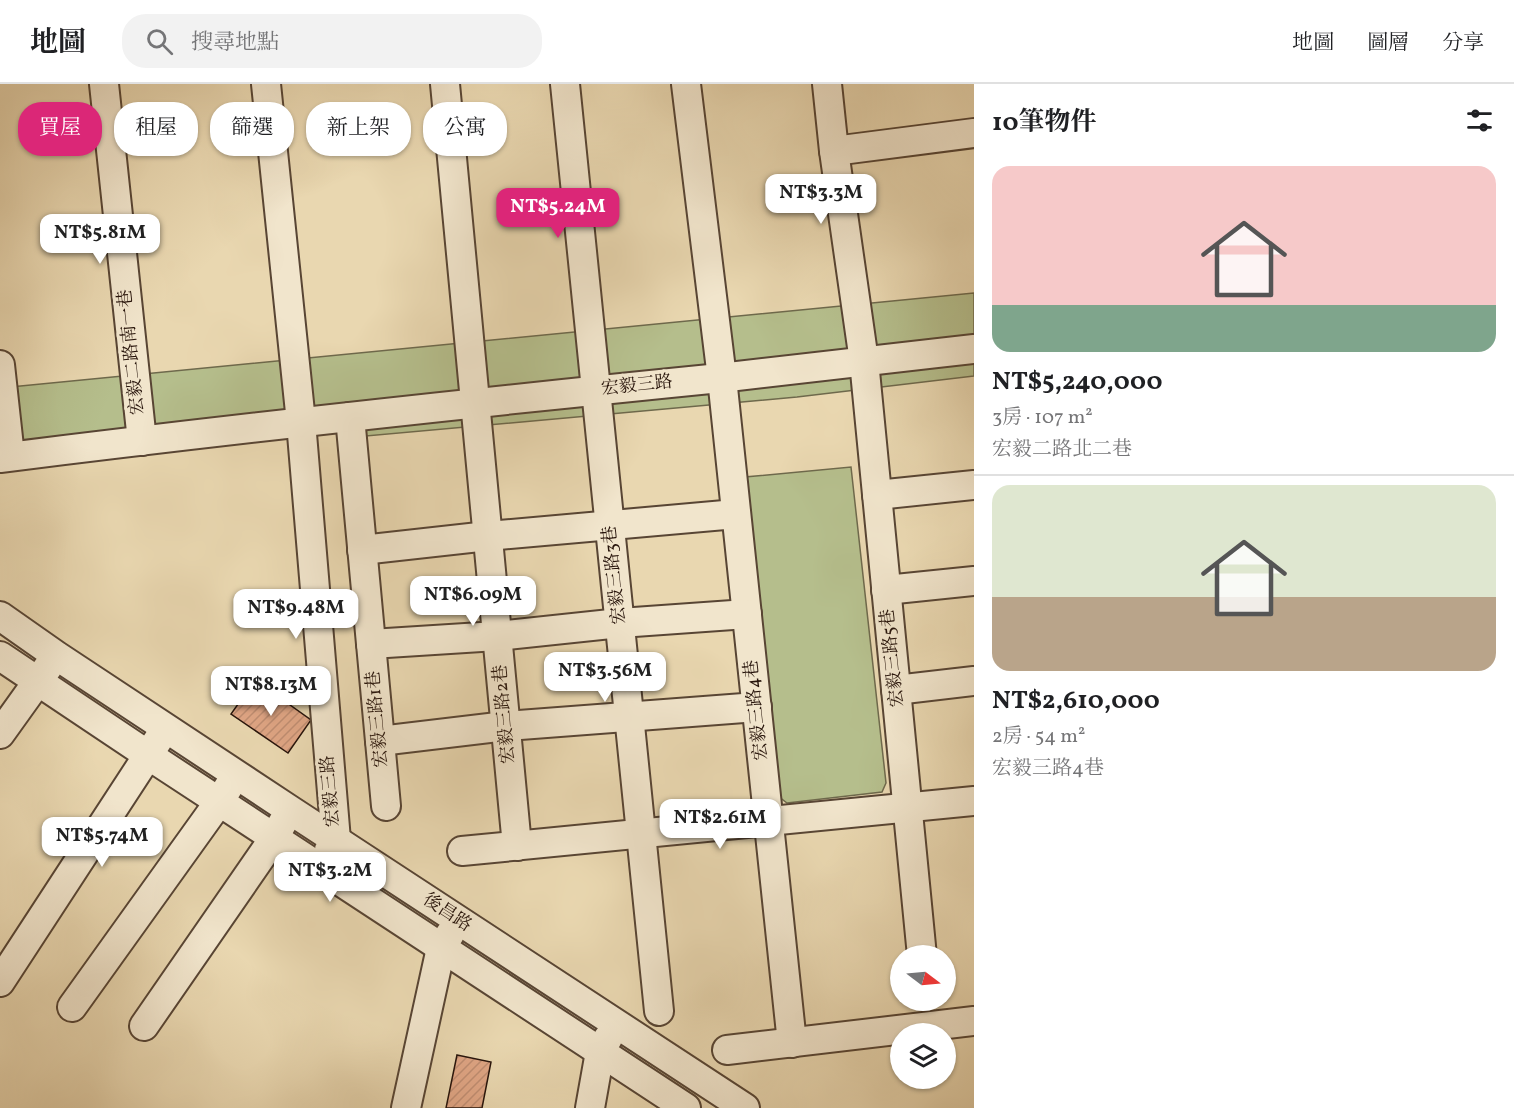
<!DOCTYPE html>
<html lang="zh-TW">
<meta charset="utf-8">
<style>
body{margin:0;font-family:Vollkorn,"Noto Serif TC",serif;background:#f2f2f2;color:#202124;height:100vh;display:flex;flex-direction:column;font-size:22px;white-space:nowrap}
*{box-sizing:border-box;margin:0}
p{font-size:20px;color:#757577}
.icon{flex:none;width:33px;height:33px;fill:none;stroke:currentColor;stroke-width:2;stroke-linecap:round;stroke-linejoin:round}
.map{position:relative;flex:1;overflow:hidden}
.drawer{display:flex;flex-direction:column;background:#fff;width:540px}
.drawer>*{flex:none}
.top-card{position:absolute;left:18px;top:18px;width:570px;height:54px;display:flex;gap:12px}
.needle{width:39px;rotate:106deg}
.tools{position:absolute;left:890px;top:861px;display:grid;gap:12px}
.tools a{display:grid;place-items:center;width:66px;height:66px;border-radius:50%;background:#fff;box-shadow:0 2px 4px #0004;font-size:30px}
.price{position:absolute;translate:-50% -51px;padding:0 14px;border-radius:12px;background:#fff;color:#222;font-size:20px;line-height:39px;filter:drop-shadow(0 2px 3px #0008)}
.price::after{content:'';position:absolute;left:50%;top:36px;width:18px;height:14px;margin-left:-9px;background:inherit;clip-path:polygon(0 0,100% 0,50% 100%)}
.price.selected{background:#db2777;color:#fff}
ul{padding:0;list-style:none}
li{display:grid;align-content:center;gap:12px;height:318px;padding:0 18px}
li+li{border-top:2px solid #e0e0e0}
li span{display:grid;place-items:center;height:186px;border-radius:18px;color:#555}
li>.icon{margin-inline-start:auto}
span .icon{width:108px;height:108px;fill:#fffc;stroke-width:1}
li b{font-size:26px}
h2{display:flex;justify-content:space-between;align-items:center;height:72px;padding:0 18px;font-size:26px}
.pill{padding:0 21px;border-radius:24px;background:#fff;box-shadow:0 2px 4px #0004;font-size:21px;line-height:54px}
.pill.selected{background:#db2777;color:#fff}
header{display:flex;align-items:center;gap:36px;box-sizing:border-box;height:84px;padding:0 30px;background:#fff;border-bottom:2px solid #e0e0e0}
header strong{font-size:28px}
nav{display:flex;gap:33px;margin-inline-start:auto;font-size:21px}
.search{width:420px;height:54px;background:#f2f2f2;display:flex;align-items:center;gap:15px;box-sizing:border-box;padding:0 21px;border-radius:24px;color:#757577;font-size:22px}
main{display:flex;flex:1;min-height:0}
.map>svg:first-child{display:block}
.green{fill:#b5be8c;stroke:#6e694c;stroke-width:1.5}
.building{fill:url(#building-hatch);stroke:#27140b;stroke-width:1.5}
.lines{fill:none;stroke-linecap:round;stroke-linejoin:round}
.minor-casing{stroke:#584534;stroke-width:32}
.minor{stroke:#f1e5cc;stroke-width:28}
.labels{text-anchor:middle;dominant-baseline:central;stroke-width:6;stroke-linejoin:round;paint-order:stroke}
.street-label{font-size:18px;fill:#27140b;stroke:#f1e5cc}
</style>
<header>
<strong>地圖</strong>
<div class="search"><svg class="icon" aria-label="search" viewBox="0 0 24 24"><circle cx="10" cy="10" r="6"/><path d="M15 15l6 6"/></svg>搜尋地點</div>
<nav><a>地圖</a><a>圖層</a><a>分享</a></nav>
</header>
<main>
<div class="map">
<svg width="974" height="1024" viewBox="0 0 974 1024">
<defs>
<pattern id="building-hatch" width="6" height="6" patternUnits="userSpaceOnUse" patternTransform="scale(1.5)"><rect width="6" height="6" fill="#dfa584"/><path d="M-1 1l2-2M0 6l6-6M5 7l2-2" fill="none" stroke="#bf8d71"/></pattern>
</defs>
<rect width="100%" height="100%" fill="#e9d7b0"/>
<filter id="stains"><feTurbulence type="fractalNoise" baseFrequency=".00333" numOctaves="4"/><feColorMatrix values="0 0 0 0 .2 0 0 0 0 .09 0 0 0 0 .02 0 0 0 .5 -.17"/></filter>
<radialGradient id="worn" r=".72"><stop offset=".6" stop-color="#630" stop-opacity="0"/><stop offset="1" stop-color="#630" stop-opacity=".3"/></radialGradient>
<g class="green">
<path d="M974,209V292L797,313L366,352L362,321L0,361V304Z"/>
<path d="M851,383L886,699L882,708L787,719L778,712L745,393Z"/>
</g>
<g class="building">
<path d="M255,596L311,636L288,669L231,630Z"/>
<path d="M457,971L491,978L482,1024H446Z"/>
</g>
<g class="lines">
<defs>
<g id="minor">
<path d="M104,0L142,357"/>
<path d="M266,0L301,338L336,756L329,766"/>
<path d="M445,0L517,762"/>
<path d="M565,0L659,927"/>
<path d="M686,0L722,294L792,959"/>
<path d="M827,0L834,67L864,277L922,872"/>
<path d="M834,67L974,49"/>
<path d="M0,281L10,372"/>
<path d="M350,333L386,722"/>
<path d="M0,374C239,344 480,318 720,294C804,285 889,274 974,265"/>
<path d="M877,411L974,401"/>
<path d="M362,466L488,452L736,430"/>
<path d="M886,506L974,497"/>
<path d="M0,532L57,572L290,726L745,1024"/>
<path d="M371,560L497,552L620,539L747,530"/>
<path d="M0,572L148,671L686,1024"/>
<path d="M896,606L974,597"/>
<path d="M0,650L48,583"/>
<path d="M380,657L506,642L757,623"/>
<path d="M462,767L974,717"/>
<path d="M0,898L158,656"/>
<path d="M72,923L219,718L229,702"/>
<path d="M144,942L274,754L283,738"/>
<path d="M727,966L974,937"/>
<path d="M406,1024L441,864L450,850"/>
<path d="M590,1024L600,968L608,954"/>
</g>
</defs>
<use href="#minor" class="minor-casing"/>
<use href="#minor" class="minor"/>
</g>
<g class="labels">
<g class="street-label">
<text transform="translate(132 268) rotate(-96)">宏毅二路南一巷</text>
<text transform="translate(637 302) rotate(-6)">宏毅三路</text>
<text transform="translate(615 491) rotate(-96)">宏毅三路3巷</text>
<text transform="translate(893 574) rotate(-96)">宏毅三路5巷</text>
<text transform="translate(757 626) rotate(-96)">宏毅三路4巷</text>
<text transform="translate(505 630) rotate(-95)">宏毅三路2巷</text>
<text transform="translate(378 635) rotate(-95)">宏毅三路1巷</text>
<text transform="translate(331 707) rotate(-95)">宏毅三路</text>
<text transform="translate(447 829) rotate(33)">後昌路</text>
</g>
</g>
<rect width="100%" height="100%" filter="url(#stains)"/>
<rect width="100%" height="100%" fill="url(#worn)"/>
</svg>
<div class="tools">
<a><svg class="needle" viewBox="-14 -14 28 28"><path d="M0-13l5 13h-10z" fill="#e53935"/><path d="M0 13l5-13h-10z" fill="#757577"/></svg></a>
<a><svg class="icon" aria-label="layers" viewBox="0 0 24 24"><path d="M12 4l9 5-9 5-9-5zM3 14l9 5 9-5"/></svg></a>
</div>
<b class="price" style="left:821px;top:141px">NT$3.3M</b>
<b class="price selected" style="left:558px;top:155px">NT$5.24M</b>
<b class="price" style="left:100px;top:181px">NT$5.81M</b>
<b class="price" style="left:473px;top:543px">NT$6.09M</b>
<b class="price" style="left:296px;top:556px">NT$9.48M</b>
<b class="price" style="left:605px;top:619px">NT$3.56M</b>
<b class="price" style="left:271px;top:633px">NT$8.13M</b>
<b class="price" style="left:720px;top:766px">NT$2.61M</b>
<b class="price" style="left:102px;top:784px">NT$5.74M</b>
<b class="price" style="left:330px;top:819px">NT$3.2M</b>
<div class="top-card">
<a class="pill selected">買屋</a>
<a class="pill">租屋</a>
<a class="pill">篩選</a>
<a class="pill">新上架</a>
<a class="pill">公寓</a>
</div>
</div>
<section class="drawer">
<h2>10筆物件<svg class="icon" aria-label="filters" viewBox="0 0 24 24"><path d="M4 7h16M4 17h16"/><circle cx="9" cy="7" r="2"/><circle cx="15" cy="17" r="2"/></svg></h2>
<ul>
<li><span style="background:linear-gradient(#f6c9c9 75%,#7fa58c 0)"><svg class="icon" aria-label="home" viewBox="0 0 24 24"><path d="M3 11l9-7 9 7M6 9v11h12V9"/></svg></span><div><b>NT$5,240,000</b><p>3房 · 107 m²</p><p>宏毅二路北二巷</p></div></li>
<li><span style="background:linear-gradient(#dfe7d0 60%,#b9a48a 0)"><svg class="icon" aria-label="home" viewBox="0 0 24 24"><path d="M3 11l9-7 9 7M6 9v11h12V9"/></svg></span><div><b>NT$2,610,000</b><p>2房 · 54 m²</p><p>宏毅三路4巷</p></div></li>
</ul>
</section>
</main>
